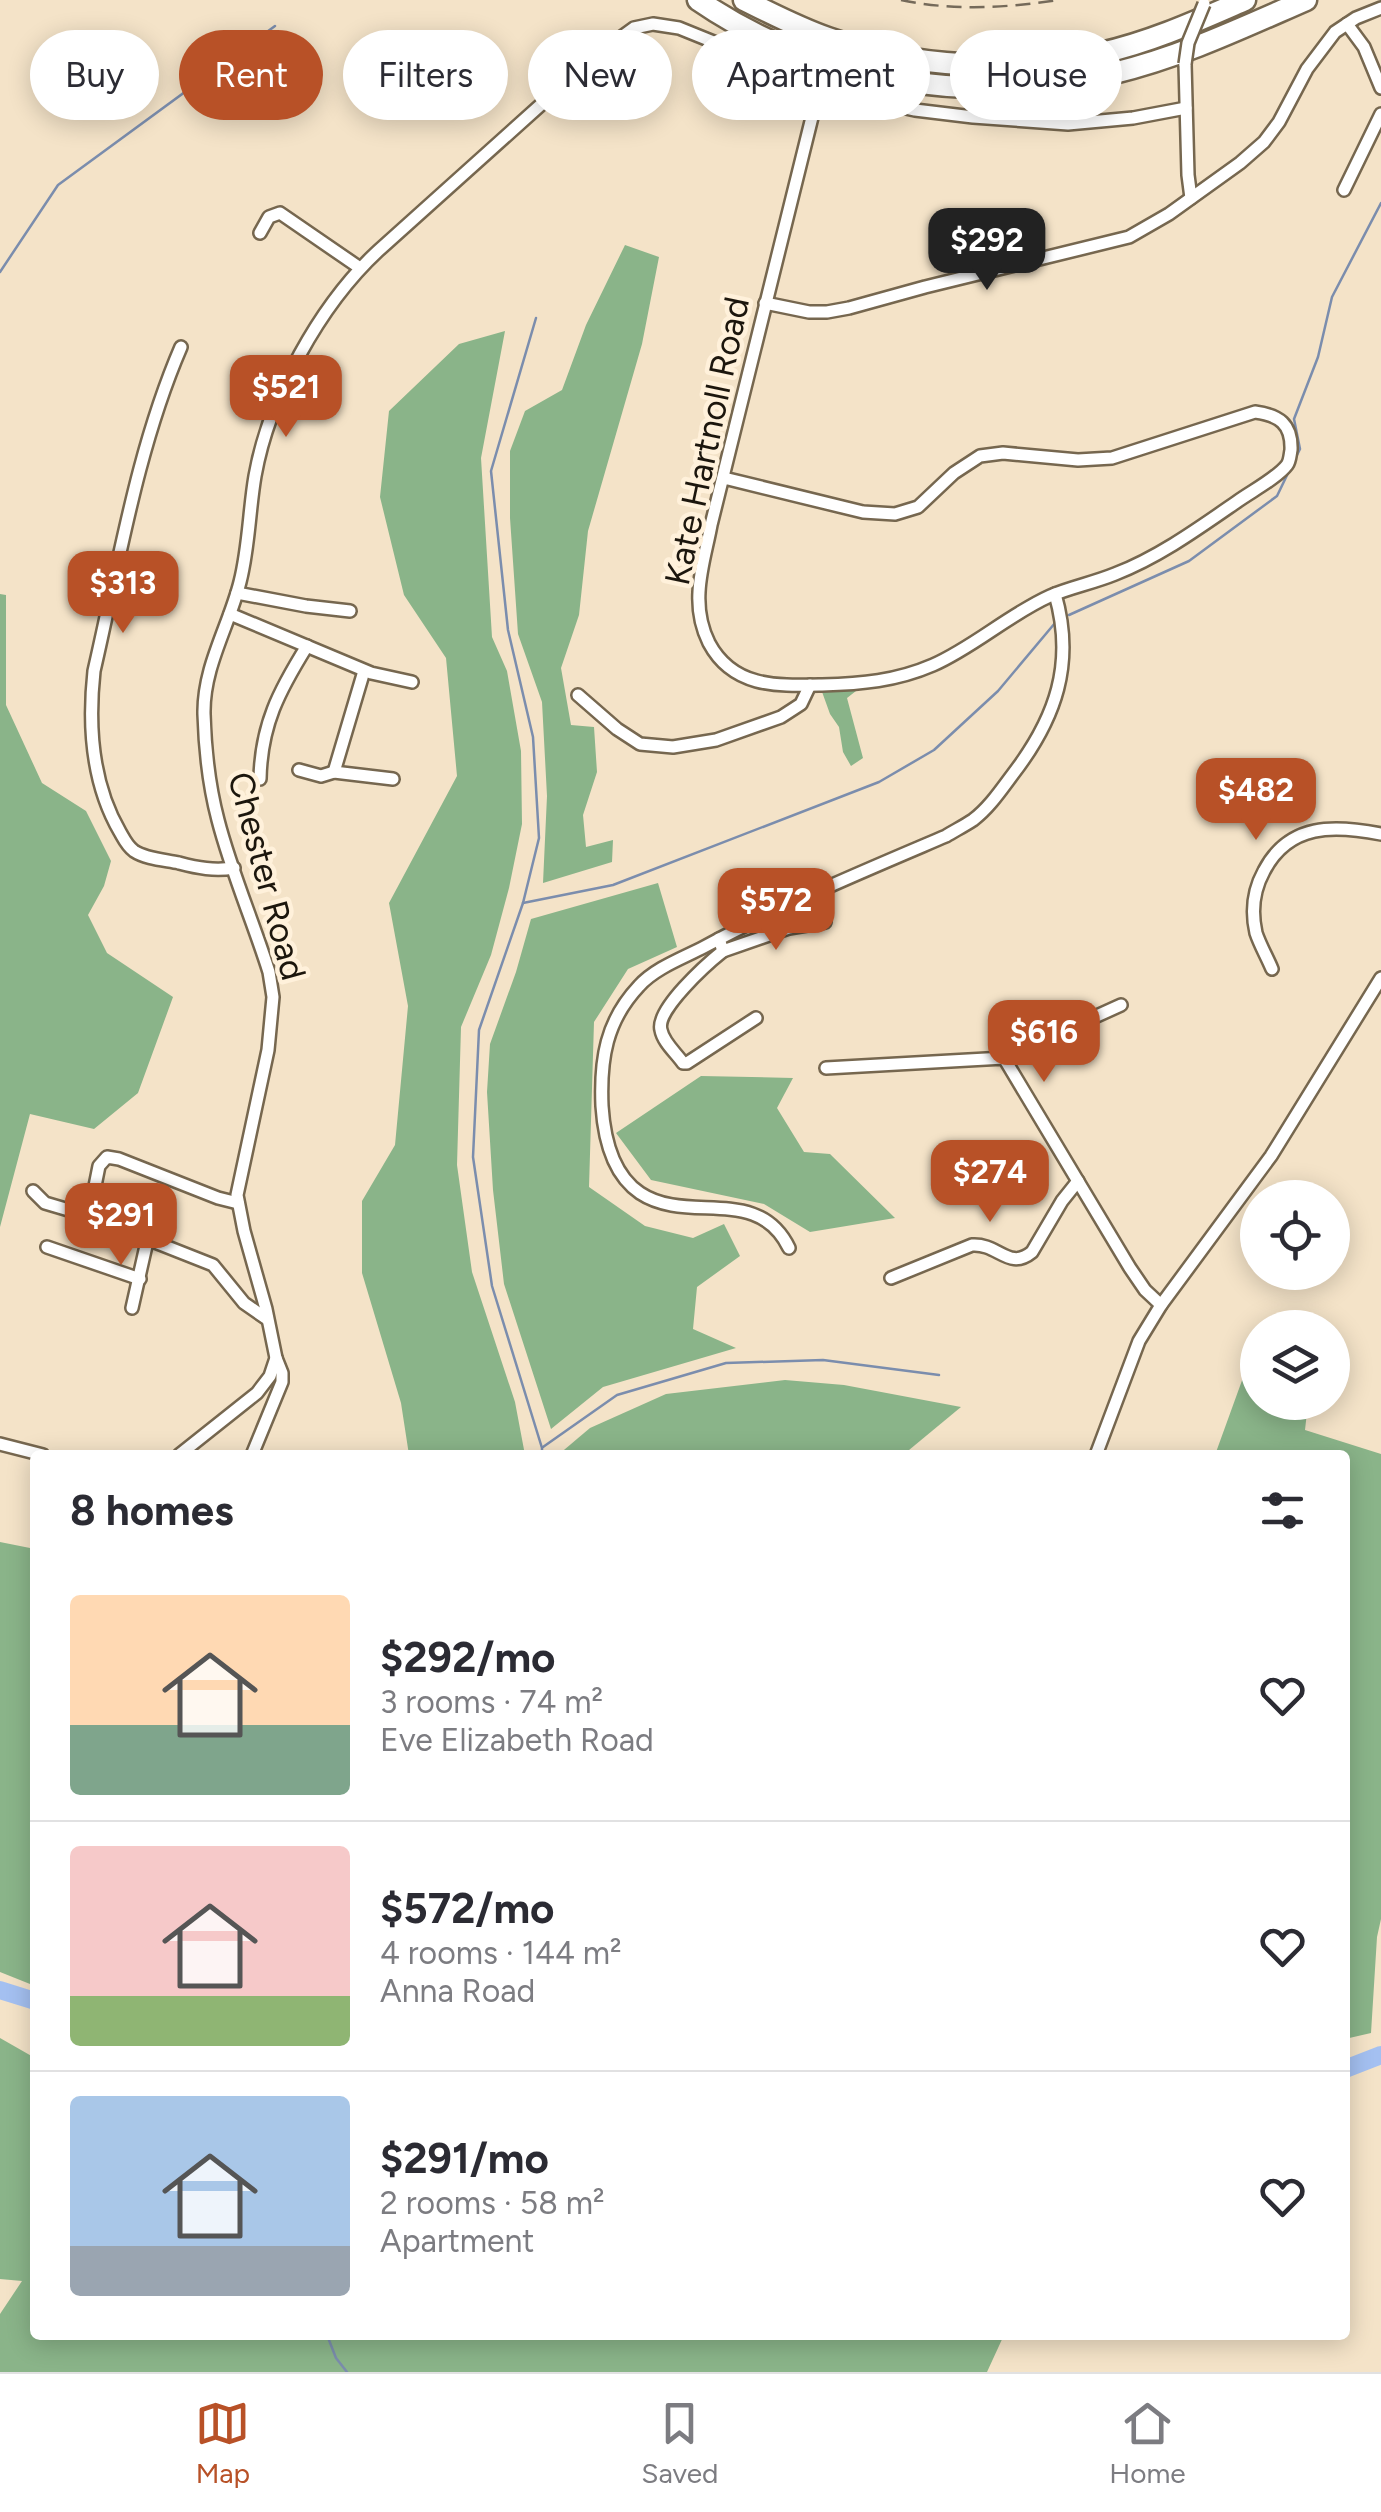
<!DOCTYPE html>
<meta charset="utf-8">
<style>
body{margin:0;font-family:Figtree,sans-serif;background:#f2f2f3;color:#2b2b33;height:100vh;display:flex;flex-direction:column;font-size:38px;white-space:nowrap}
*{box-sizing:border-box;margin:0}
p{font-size:32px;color:#7c7c81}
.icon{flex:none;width:55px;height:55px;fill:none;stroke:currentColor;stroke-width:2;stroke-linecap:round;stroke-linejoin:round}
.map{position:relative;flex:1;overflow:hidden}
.panel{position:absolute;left:30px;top:1450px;width:1320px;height:890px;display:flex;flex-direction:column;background:#fff;border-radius:10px;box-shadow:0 5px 25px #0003}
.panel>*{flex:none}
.banner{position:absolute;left:30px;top:30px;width:1322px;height:90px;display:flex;gap:20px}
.tools{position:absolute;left:1240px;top:1180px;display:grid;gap:20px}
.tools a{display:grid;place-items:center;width:110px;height:110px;border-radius:50%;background:#fff;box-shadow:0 5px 25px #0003;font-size:50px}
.price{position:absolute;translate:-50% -85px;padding:0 22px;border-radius:20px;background:#b85127;color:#fff;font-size:32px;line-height:65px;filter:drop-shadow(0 2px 5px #0008)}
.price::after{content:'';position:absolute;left:50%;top:60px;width:30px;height:22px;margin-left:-15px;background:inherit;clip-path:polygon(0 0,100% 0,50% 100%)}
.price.current{background:#222;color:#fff}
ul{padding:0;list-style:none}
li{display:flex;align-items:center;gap:30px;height:250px;padding:0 40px}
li+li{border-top:2px solid #e1e1e2}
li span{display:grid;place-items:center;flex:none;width:280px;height:200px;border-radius:10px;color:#555}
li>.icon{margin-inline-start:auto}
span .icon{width:120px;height:120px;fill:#fffc;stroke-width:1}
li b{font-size:42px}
h2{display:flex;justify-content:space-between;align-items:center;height:120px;padding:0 40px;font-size:42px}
.tag{padding:0 35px;border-radius:45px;background:#fff;box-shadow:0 5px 25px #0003;font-size:35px;line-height:90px}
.tag.current{background:#b85127;color:#fff}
.tab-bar{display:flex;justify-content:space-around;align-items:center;height:140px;border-top:2px solid #e1e1e2;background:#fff;font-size:28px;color:#7c7c81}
.tab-bar a{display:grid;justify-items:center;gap:5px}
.tab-bar .current{color:#b85127}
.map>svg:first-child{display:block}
.forest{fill:#8ab489}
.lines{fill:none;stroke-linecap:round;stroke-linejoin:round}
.stream{stroke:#7b8dad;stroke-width:2.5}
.river{stroke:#a4c0f1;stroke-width:18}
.minor-casing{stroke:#76674f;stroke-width:16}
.motorway-casing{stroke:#76674f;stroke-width:25}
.minor{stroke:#fff;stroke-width:11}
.motorway{stroke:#fff;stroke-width:20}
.rail{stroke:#756a5a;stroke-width:2.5;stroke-dasharray:15 8;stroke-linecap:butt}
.minor-bridge-casing{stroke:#76674f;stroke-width:16;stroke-linecap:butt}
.minor-bridge{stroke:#fff;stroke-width:11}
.labels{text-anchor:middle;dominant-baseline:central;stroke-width:9;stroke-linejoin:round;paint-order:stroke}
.street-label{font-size:35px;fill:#1c160d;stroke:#fff1db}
</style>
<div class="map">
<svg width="1381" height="2372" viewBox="0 0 1381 2372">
<rect width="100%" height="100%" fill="#f4e3c8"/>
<g class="forest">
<path d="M625,245L659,257L642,344L588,531L579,615L561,668L571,725L594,727L597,772L583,815L586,847L613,840L612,862L543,883L547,796L542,702L518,634L510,518V451L525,411L562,390L586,325Z"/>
<path d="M505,331L481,458L492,637L507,671L521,751L522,824L509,888L491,955L461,1027L457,1165L472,1272L515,1402L525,1455H409L401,1403L362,1273V1201L395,1145L408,1006L389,903L457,776L446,658L404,595L380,497L389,411L459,344Z"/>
<path d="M0,594L6,595V705L42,783L86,811L111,861L104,886L88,915L107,953L173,997L138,1093L94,1129L30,1114L0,1227Z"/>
<path d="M821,689L856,691L847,698L863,758L851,766L843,752L839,727L830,714Z"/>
<path d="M658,883L677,947L628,969L594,1022L589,1187L645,1226L693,1238L724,1224L740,1256L697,1287L693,1329L736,1348L603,1387L551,1429L504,1284L493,1190L487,1092L490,1044L516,972L531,919Z"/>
<path d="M701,1076L793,1078L777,1108L804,1152L830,1154L895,1218L810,1232L764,1204L651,1180L616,1133Z"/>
<path d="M1257,1339L1258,1402L1308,1403L1305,1430L1381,1454V1919L1377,1937L1371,2033L1345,2039V1455H1215Z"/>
<path d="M785,1380L844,1385L961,1407L903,1455H558L590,1428L666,1394Z"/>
<path d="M0,1542L35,1549V1986L0,1972Z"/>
<path d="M0,2038L35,2058V2335H1004L987,2372H0V2314L22,2281L0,2279Z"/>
</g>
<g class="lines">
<g class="stream">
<path d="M0,272L58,185L275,26"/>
<path d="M536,318L491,471L508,630L533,737L539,838L523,903L479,1030L473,1157L492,1286L542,1448V1455"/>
<path d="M1296,457L1300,449L1294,419L1318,357L1332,297L1381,203"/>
<path d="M1069,615L1189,561L1277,496L1290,469"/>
<path d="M523,903L613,885L879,782L934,750L998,691L1055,623"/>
<path d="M543,1447L617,1395L726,1363L823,1360L939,1375"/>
<path d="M327,2335L336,2358L347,2372"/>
</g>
<g class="river">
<path d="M0,1990L35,2001"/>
<path d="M1345,2069L1381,2055"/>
</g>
<defs>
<g id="minor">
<path d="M1347,24L1364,47L1381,88"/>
<path d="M1185,64L1188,175L1191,198"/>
<path d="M1344,190L1381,114"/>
<path d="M260,233L269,217L280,213L360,268"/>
<path d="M765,303L809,312H827L849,308L925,287L1129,237L1169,214L1240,163L1264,142L1279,122L1307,69L1335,32L1356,18L1381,8"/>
<path d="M181,347C137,449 119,563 94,671C88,726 92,784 120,832C124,839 127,846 134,851C146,859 165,860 179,863C198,868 214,871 234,868"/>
<path d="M724,478L863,512L895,514L918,507L954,473L980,456L1003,453L1078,460L1112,458L1255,412C1279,415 1292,424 1291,450C1290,455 1290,461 1287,465C1277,478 1252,491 1238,501C1199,528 1159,557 1115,574C1093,583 1071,587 1050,596C1008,615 974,647 933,665C896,681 861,684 822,685C777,686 733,688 709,643C701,627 698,610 699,592C700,569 707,547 711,525L820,85"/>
<path d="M237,593L306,606L350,611"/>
<path d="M230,614L371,673L412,682"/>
<path d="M578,695L617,729L640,744L673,747L716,740L781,717L801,704L810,685"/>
<path d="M299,770L321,776L334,772L393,779"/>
<path d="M334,772L364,671"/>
<path d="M260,779C261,725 279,691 307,646"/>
<path d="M719,939L723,951C708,963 655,1010 661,1030C663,1042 676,1053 683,1063H687L756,1018"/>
<path d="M723,951L789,928L825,922"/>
<path d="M1272,969C1267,957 1260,945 1256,933C1251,911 1253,891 1264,871C1289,823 1334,825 1381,834"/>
<path d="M1004,1058L1121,1005"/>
<path d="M826,1068L1004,1058L1130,1268L1145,1290L1161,1305"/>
<path d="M33,1191L45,1203L89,1216"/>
<path d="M238,1203L218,1198L119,1159L107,1157L99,1166L89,1216L213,1265L244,1303L267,1319"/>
<path d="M47,1247L140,1279"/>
<path d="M789,1248C758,1184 688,1225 640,1193C612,1174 604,1137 602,1106C600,1059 606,1021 639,986C655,968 683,958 704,947C782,905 864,871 946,836C954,831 964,826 973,820C989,808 1001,790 1013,774C1056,718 1075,663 1055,594"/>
<path d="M891,1278L972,1245C998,1243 1009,1271 1032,1252L1062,1201L1078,1181"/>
<path d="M132,1308L148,1237"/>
<path d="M0,1444L43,1455"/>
<path d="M179,1455L257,1393L270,1376L276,1358L266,1309L244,1231L237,1195L268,1050L273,997L269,972C253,921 231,871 218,820C209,786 205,748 204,714C203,667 229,626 240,582C249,547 249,511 255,476C269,397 320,305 378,251L594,57L634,28L653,24L679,28L820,85L878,102L915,110L973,117L1068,124L1133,118L1186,108"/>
<path d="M252,1455L282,1382V1373L276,1358"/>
<path d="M1096,1455L1139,1341L1161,1305L1271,1156L1381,978"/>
</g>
<g id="motorway">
<path d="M698,0C819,83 973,106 1114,73C1181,57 1244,27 1306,0"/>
<path d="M744,0C772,14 799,28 828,38C914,68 1013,73 1101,53C1151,42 1199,20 1245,0"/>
</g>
</defs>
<use href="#minor" class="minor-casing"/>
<use href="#motorway" class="motorway-casing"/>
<use href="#minor" class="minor"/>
<use href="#motorway" class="motorway"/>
<path class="rail" d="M901,0C953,11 1006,8 1058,0"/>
<defs>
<path id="minor-bridge" d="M1185,64L1188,43L1204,4"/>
</defs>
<use href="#minor-bridge" class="minor-bridge-casing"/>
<use href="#minor-bridge" class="minor-bridge"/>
</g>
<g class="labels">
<g class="street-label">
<text transform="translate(707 441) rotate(-78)">Kate Hartnoll Road</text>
<text transform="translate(267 876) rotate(75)">Chester Road</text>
</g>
</g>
</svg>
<div class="tools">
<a><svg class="icon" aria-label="locate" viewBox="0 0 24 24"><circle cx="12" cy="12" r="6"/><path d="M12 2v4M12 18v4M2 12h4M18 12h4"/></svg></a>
<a><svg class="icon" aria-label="layers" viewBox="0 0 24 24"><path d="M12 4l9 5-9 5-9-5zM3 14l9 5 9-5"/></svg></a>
</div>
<b class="price current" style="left:987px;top:293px">$292</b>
<b class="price" style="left:286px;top:440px">$521</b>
<b class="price" style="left:123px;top:636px">$313</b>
<b class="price" style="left:1256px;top:843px">$482</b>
<b class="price" style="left:776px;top:953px">$572</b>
<b class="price" style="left:1044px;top:1085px">$616</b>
<b class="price" style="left:990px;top:1225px">$274</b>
<b class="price" style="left:121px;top:1268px">$291</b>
<div class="banner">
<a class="tag">Buy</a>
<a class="tag current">Rent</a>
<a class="tag">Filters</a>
<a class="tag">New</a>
<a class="tag">Apartment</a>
<a class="tag">House</a>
</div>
<section class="panel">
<h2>8 homes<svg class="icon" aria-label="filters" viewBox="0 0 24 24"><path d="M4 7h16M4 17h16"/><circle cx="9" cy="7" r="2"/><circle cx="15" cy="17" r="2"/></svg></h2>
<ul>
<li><span style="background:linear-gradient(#ffd9b3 65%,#7fa58c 0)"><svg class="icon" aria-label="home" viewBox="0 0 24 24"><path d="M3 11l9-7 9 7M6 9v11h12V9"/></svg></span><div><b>$292/mo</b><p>3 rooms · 74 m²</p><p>Eve Elizabeth Road</p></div><svg class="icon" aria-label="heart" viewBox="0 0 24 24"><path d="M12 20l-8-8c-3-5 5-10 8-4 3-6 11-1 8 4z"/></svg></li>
<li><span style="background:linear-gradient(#f6c9c9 75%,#8fb573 0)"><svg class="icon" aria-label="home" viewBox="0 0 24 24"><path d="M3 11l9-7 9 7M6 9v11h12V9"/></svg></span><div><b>$572/mo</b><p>4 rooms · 144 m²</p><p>Anna Road</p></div><svg class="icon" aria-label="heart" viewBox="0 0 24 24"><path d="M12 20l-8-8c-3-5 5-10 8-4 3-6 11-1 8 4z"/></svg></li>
<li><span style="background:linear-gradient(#a9c7e8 75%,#9aa5b1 0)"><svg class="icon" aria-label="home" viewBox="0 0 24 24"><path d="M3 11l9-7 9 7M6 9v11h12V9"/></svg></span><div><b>$291/mo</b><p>2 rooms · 58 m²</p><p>Apartment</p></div><svg class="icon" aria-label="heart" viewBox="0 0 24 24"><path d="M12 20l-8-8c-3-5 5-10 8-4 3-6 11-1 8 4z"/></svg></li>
</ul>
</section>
</div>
<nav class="tab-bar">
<a class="current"><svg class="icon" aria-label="map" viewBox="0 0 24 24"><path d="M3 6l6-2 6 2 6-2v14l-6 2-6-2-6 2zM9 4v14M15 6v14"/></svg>Map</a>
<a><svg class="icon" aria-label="saved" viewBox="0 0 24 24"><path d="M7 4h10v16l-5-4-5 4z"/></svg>Saved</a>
<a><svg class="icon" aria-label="home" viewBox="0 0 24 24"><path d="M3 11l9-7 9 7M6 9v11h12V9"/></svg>Home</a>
</nav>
